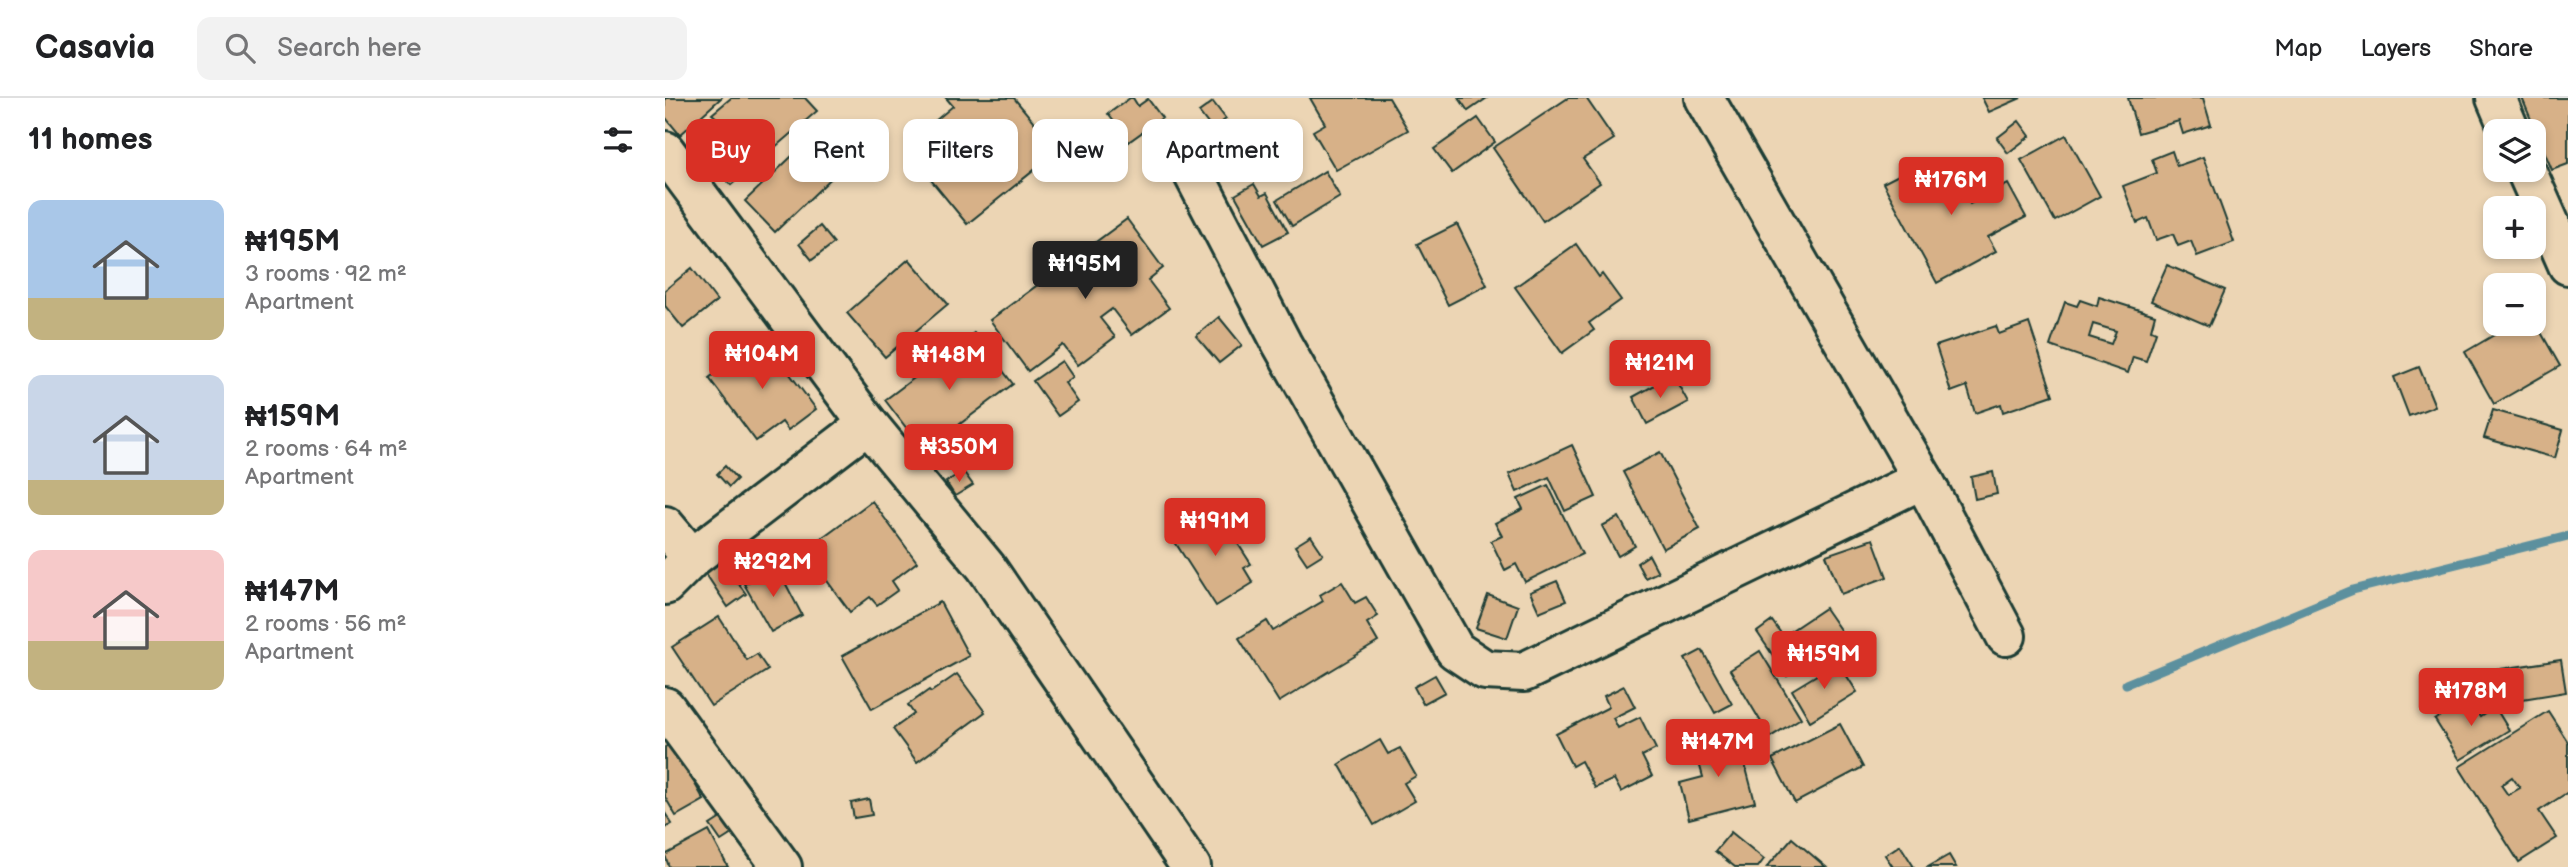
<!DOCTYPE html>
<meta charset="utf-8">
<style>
body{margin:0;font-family:"Balsamiq Sans",sans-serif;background:#f2f2f2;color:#202124;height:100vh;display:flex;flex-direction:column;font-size:26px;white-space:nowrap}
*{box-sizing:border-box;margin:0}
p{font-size:23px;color:#757577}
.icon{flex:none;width:38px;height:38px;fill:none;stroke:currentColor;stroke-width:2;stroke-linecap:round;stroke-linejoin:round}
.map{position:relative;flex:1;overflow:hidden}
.side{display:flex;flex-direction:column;background:#fff;width:665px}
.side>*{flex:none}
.top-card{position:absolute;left:21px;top:21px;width:665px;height:63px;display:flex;gap:14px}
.fabs{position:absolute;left:1818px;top:21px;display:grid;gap:14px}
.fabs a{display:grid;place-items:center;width:63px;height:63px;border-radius:14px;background:#fff;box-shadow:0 4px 10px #0003;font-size:35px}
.price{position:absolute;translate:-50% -60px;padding:0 16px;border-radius:7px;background:#d93025;color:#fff;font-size:23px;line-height:46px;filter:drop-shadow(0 2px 4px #0008)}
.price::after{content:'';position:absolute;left:50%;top:42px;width:21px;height:16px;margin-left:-10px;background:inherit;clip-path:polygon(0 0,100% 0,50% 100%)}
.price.on{background:#222;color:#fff}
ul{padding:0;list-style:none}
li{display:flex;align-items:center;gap:21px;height:175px;padding:0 28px}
li span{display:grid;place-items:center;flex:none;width:196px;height:140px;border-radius:14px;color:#555}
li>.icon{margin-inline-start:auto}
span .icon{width:84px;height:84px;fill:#fffc;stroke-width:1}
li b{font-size:30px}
h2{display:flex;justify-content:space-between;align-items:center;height:84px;padding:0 28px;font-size:30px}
.pill{padding:0 24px;border-radius:14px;background:#fff;box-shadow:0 4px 10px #0003;font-size:24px;line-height:63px}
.pill.on{background:#d93025;color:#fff}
header{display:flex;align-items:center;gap:42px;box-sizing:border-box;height:98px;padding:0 35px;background:#fff;border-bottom:2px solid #e0e0e0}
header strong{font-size:33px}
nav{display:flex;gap:38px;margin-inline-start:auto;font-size:24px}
.search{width:490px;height:63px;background:#f2f2f2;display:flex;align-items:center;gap:18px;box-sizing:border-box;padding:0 24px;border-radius:14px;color:#757577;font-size:26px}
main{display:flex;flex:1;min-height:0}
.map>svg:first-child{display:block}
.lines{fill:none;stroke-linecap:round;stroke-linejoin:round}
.stream{stroke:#5c909e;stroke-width:9}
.building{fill:#d7b188;stroke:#1f3d34;stroke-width:2;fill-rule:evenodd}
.minor-casing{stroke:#1f3d34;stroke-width:44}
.minor{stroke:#ecd5b4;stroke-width:38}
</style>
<header>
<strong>Casavia</strong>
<div class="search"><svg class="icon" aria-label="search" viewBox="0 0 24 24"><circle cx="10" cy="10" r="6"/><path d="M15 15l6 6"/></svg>Search here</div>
<nav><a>Map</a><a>Layers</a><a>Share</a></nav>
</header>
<main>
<section class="side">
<h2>11 homes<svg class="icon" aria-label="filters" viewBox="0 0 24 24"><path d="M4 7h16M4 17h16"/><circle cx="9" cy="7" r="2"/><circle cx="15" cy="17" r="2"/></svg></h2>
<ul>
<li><span style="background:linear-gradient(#a9c7e8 70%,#c2b280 0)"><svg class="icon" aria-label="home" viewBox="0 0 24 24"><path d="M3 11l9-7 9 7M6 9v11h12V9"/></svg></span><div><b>₦195M</b><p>3 rooms · 92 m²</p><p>Apartment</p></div></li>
<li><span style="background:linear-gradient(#c9d6e8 75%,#c2b280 0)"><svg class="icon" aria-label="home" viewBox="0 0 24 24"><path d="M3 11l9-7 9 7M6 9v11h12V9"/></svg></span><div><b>₦159M</b><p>2 rooms · 64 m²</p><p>Apartment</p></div></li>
<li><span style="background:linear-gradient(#f6c9c9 65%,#c2b280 0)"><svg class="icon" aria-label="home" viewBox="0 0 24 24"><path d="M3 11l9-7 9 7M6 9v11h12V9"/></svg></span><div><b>₦147M</b><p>2 rooms · 56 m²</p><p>Apartment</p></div></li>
</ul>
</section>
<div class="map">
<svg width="1903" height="769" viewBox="0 0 1903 769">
<rect width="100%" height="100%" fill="#ecd5b4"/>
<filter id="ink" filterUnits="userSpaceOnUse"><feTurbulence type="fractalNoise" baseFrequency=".0143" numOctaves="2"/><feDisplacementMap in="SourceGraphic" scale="14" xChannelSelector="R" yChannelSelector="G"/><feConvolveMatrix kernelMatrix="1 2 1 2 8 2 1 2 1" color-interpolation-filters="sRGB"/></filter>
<g filter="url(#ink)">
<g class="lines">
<path class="stream" d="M1461,586L1688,492L1903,438"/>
</g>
<g class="building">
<path d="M0,0H56L15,37L0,19Z"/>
<path d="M66,0H140L152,13L66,87L26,42L52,20L47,16Z"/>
<path d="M281,0H349L393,53L302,126L252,65L266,54L252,38L288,8Z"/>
<path d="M465,0H468L473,8L483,1L497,20L455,50L441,31L450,25L443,16Z"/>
<path d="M645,0H724L743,32L671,72L648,33L660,26Z"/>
<path d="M794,0H822L803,13Z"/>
<path d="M903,0H921L949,41L918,61L935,85L878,123L828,50Z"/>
<path d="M1317,0H1356L1324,14Z"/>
<path d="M1463,0H1538L1546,27L1518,36L1514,23L1473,35Z"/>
<path d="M1857,0H1903V66L1887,72Z"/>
<path d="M548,4L561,21L547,31L534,14Z"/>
<path d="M813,20L830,44L787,75L769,51Z"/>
<path d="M1354,23L1365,38L1343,55L1332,40Z"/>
<path d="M569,37L582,62L563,71L551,47Z"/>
<path d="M1401,37L1435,98L1390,123L1356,62Z"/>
<path d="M148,38L178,69L110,134L80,103Z"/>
<path d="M1507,53L1512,68L1538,59L1569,144L1532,158L1526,143L1513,148L1508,136L1491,142L1483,120L1472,125L1458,88L1492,75L1487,61Z"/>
<path d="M1300,63L1313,89L1300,96L1305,106L1343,86L1361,119L1323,139L1331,153L1272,185L1218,85L1255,66L1264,82Z"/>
<path d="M660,73L675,99L627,128L612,102Z"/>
<path d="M589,86L596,98L602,95L623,134L598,147L570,97Z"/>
<path d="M462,121L498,170L483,182L504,210L467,237L447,211L435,220L450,239L413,267L398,247L363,273L325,222Z"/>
<path d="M792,126L822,187L783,207L752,146Z"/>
<path d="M155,128L169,145L147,162L134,146Z"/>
<path d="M911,146L934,179L937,176L956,202L924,225L929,232L897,255L850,189Z"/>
<path d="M244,161L283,206L220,259L182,215Z"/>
<path d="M1502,167L1560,192L1544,228L1486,203Z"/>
<path d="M27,170L52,203L18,230L0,208V192Z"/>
<path d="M1434,199L1490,217L1486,232L1491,234L1481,263L1468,259L1463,275L1385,248L1400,204L1412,208L1415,202L1432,208ZM1428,226L1451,233L1446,246L1424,239Z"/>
<path d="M554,219L577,247L554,265L531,238Z"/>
<path d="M1869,222L1895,268L1829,306L1800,254L1848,226H1869Z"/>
<path d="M1364,225L1388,297L1338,314L1336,306L1310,315L1302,288L1286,294L1271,248L1331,228L1334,236Z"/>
<path d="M309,235L348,286L259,353L220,302Z"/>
<path d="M98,240L151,311L123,332L117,324L91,343L44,280Z"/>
<path d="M397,263L408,279L400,285L413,304L393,318L368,283Z"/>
<path d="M1754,269L1770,308L1744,318L1729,279Z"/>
<path d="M1008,277L1023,304L982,326L968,299Z"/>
<path d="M1828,312L1898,332L1890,360L1819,340Z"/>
<path d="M907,347L931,399L900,413L884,379L852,394L844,376Z"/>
<path d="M995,354L1035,431L998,451L958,374Z"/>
<path d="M60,368L72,381L64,389L52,376Z"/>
<path d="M298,373L308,387L290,398L281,384Z"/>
<path d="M1328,374L1332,396L1310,401L1306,379Z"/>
<path d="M883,387L917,456L860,484L851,466L840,472L826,443L837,438L830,425L858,411L853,401Z"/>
<path d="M207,403L252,464L227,483L233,492L212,507L205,499L185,514L152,469L163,461L151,444Z"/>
<path d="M552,413L586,466L579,470L588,485L551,508L508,441Z"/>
<path d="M954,419L970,448L953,458L937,428Z"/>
<path d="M646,438L658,456L642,466L630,448Z"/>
<path d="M1208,441L1222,479L1176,496L1161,457Z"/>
<path d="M984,457L993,474L980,480L972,465Z"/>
<path d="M54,458L81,496L63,509L37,470Z"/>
<path d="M112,469L137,517L106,534L79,486Z"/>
<path d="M892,483L901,503L874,514L865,494Z"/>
<path d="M677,484L690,505L701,499L713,518L702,525L713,544L614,604L574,540L602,523L608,533L658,503L655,497Z"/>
<path d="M823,497L853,508L842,540L811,530Z"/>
<path d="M275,504L304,558L207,611L177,558Z"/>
<path d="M1160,510L1180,539L1122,578L1092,534L1107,523L1118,538Z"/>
<path d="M54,519L82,562L92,556L103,572L46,608L7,549Z"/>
<path d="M1037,552L1067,606L1050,615L1020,561Z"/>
<path d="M1095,553L1136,620L1105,639L1065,572Z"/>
<path d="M1896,562L1901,594L1821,607L1815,574Z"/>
<path d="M1173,564L1192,594L1145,623L1127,592Z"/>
<path d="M292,576L320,614L252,664L228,631L249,616L243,607L264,592L266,594Z"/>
<path d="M770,577L780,594L758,606L749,589Z"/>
<path d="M959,588L970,609L948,620L953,630L975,619L991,651L977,658L987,678L956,694L949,681L930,690L916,663L907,668L891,636L944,609L939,598Z"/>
<path d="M1804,601L1815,619L1830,609L1844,632L1795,662L1770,622Z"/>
<path d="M1883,613L1903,644V694L1874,713L1892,740L1854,764L1794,669ZM1847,679L1855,690L1843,697L1836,687Z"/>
<path d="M1175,626L1198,669L1130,705L1107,661Z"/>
<path d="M1072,636L1090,704L1024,721L1015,685L1038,679L1029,647Z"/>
<path d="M715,642L723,656L735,650L751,678L739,685L750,703L709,727L674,666Z"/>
<path d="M7,645L39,702L11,718L0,699V649Z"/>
<path d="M204,701L207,717L189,720L186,705Z"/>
<path d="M0,715L7,726L0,730Z"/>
<path d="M59,718L70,734L56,743L45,727Z"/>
<path d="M44,733L63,769H4L0,757Z"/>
<path d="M1066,734L1099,761L1093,769H1070L1050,753Z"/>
<path d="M1127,740L1161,769H1102Z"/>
<path d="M1235,747L1249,769H1228L1220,757Z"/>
<path d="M1284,757L1291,769H1263Z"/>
</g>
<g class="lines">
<defs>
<g id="minor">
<path d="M1039,0L1258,381L1341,538"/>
<path d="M1831,0L1845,33"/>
<path d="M515,50L617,246L790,552L820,572L859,574L1258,381"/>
<path d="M0,53L203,326L321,469L526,769"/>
<path d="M1861,72L1903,167"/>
<path d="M0,428L27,460"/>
<path d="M0,487L27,460L203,326"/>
<path d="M0,609L117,769"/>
</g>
</defs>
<use href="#minor" class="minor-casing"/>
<use href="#minor" class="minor"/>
</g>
</g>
</svg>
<div class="fabs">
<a><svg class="icon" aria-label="layers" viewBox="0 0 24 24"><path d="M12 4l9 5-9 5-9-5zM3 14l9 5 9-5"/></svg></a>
<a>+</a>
<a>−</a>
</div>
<b class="price" style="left:1286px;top:119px">₦176M</b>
<b class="price on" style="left:420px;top:203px">₦195M</b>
<b class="price" style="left:97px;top:293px">₦104M</b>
<b class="price" style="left:284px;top:294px">₦148M</b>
<b class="price" style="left:995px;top:302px">₦121M</b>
<b class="price" style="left:294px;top:386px">₦350M</b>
<b class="price" style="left:550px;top:460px">₦191M</b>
<b class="price" style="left:108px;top:501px">₦292M</b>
<b class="price" style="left:1159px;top:593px">₦159M</b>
<b class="price" style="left:1806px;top:630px">₦178M</b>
<b class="price" style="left:1053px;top:681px">₦147M</b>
<div class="top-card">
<a class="pill on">Buy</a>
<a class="pill">Rent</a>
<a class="pill">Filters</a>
<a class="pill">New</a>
<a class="pill">Apartment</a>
</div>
</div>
</main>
